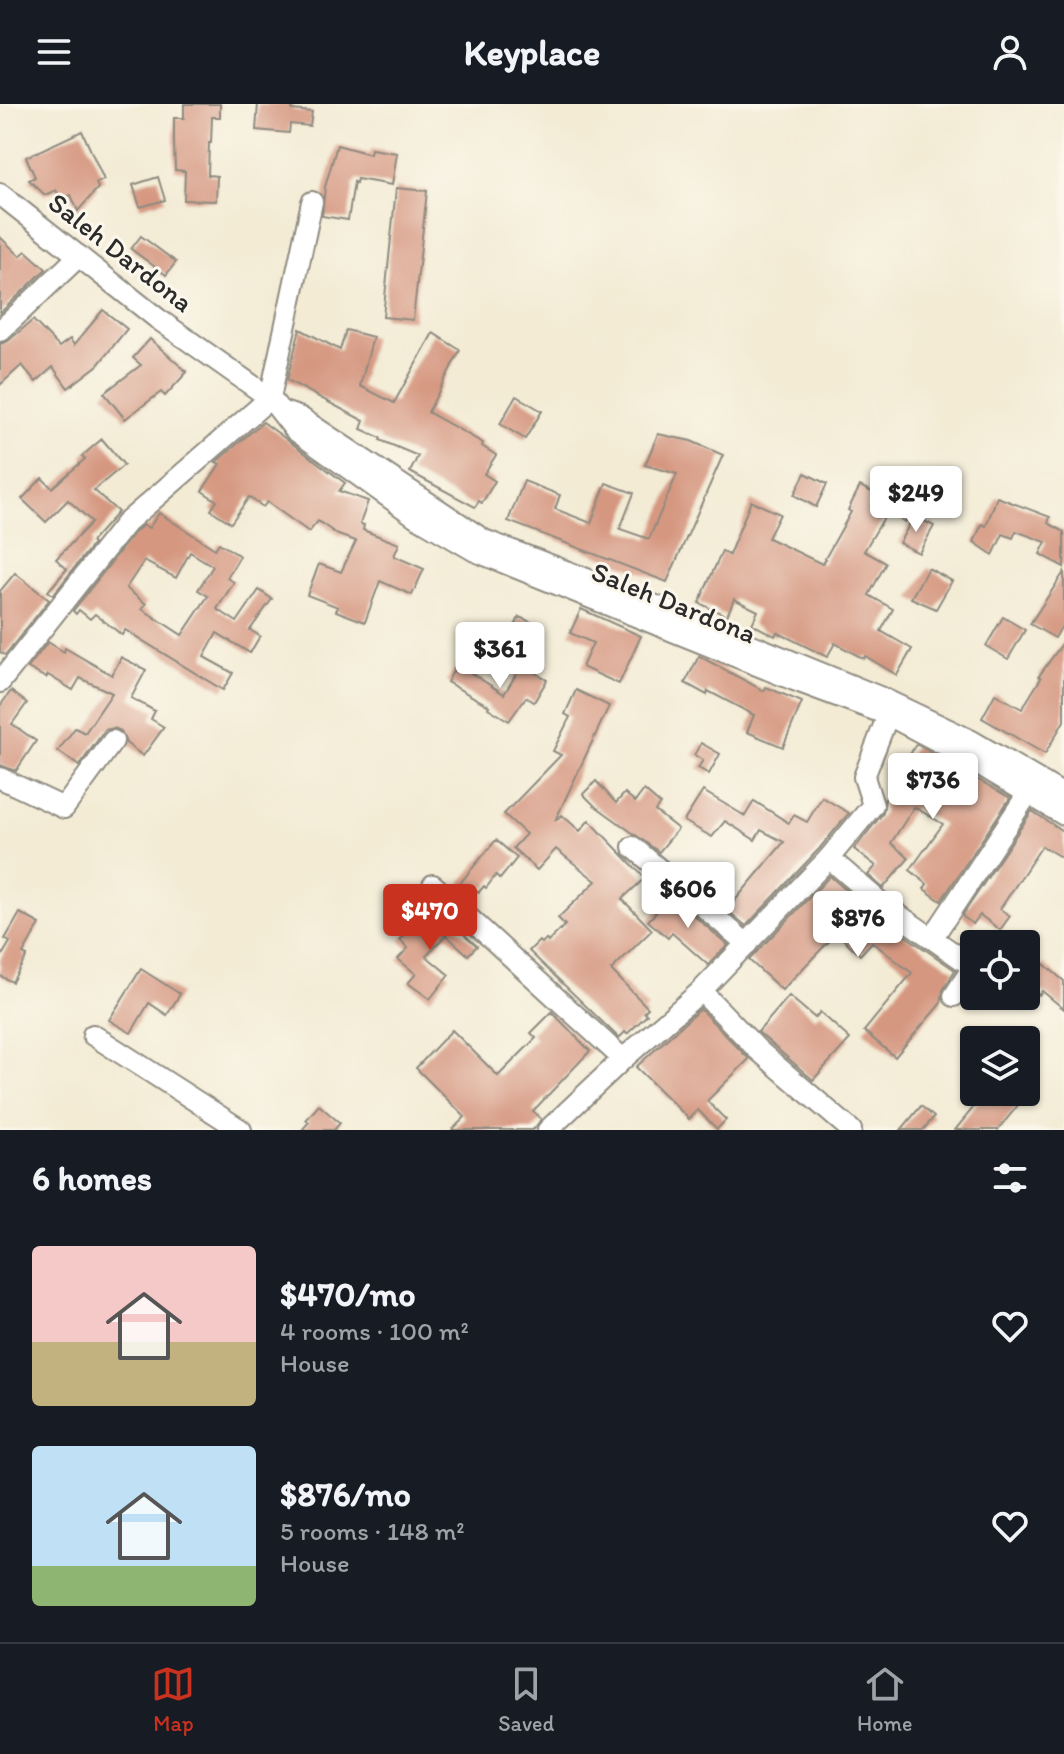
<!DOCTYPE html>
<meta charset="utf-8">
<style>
body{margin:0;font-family:Itim,sans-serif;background:#242831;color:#f1f3f6;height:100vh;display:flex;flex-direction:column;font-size:30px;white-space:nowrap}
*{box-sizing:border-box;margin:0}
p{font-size:26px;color:#9ea1a6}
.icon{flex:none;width:44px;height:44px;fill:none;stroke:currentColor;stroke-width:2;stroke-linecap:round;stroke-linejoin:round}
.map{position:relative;height:1026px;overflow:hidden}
.side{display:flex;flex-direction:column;background:#171b24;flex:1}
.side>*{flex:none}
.fabs{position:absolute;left:960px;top:826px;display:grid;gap:16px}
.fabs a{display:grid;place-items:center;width:80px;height:80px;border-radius:8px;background:#171b24;box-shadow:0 2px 6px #0004;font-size:40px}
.price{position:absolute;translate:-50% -68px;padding:0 18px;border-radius:8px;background:#fff;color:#222;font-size:26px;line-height:52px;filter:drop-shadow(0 2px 4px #0008)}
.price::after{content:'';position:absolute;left:50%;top:48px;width:24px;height:18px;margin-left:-12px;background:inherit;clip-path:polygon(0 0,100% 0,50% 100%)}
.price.selected{background:#c8321e;color:#fff}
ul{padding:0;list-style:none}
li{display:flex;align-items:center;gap:24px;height:200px;padding:0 32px}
li span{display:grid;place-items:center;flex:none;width:224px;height:160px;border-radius:8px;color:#555}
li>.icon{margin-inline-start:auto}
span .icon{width:96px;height:96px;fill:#fffc;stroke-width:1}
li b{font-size:34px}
h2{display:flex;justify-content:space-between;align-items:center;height:96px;padding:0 32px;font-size:34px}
header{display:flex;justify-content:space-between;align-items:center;height:104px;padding:0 32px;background:#171b24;font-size:36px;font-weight:700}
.menu{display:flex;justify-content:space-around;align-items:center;height:112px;border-top:2px solid #363941;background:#171b24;font-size:22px;color:#9ea1a6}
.menu a{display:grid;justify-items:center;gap:4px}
.menu .selected{color:#c8321e}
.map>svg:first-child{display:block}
.building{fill:#d59780;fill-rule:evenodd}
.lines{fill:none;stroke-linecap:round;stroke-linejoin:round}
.minor-casing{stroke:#8f8b80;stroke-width:24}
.minor{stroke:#fff;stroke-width:20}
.labels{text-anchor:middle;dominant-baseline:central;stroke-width:6;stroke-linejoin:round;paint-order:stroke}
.street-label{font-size:28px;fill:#2b2b2b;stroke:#fbf7ec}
</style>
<header><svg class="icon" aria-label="menu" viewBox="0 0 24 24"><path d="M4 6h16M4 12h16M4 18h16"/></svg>Keyplace<svg class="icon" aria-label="person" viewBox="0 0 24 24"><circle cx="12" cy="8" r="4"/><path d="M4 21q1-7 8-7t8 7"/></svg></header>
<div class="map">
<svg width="1064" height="1026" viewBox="0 0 1064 1026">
<rect width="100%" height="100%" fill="#fbf7ec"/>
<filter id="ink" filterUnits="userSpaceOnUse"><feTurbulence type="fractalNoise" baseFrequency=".0125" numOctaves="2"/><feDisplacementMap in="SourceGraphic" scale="16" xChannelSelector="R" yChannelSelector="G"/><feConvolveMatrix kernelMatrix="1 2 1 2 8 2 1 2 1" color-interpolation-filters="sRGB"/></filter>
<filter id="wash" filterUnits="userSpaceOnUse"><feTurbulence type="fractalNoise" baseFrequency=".006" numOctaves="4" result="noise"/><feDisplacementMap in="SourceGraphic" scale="32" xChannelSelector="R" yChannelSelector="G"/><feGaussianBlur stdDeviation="1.8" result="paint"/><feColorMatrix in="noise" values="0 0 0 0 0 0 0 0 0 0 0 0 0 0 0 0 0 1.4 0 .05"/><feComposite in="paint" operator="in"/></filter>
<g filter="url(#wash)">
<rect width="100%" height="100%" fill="#f3ebd4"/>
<g id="blocks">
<g class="building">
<path d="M184,0H220V13H212L211,39H209L208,71L217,72L216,97L184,96L185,67L175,66L174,38V14H184Z"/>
<path d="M258,0H293L292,6L312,8L310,22L290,20L289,29L256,26Z"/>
<path d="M82,27L104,76L96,79L98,84L78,107L71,91L61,95L56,86L45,91L29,76L35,73L26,53Z"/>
<path d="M337,41L370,50L371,45L397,49L392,81L357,75L356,79L354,78L348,116L322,112L325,83Z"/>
<path d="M158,73L165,96L140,103L133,81Z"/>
<path d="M396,84L427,87L413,216L383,213Z"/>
<path d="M141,132L176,158L166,171L131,145Z"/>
<path d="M0,133L20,152L26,147L46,165L0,209Z"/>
<path d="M103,206L127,225L98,261L68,284L53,263L36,278L22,261L0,281V240L8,237L33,216L59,243L70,235L74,241Z"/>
<path d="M300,225L340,246L346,226L373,233L360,282L394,299L433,229L460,246L428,308L483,339L482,342L496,351L484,370L495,377L482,399L479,397L475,403L410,368L418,352L380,336L381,334L361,325L364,317L287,276Z"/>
<path d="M150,235L187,268L165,292L161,288L125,315L104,289L141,261L133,254Z"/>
<path d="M516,292L542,307L525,335L500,320Z"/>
<path d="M263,318L345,379L339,387L368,397L360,420L364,421L363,426L399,440L394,452L424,465L412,491L380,477L365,518L336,507L338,503L307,491L319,460L341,468L356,437L338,431L318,417L309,428L267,398L263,403L249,393L231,419L211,406L217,397L202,387L220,360L216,358Z"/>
<path d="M658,330L691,337L723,351L667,478L508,417L524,377L560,391L555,405L591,419L606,379L634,389L620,425L649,435L677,370L645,361Z"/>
<path d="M102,335L124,361L94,386L118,408L91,438L93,440L53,491L48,487L67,465L56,455L92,418L68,396L46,418L22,395L42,374L52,384L85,355L82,352Z"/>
<path d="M805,369L827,380L816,403L794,391Z"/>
<path d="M903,380L921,391L905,418L888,407L864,447L886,459L869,491L893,505L881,527L912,545L897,571L865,552L864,555L835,539L827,553L777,528L775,532L752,520L758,507L734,495L727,512L699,499L722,447L729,451L751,397L780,410L768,434L822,460L851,408L848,406L860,382L892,398L890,403Z"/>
<path d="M997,393L1050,413L1048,419L1064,428V463L1040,450L1046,438L1016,427L1013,434L1003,430L993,451L974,438L982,420L986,422Z"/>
<path d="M159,409L215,445L219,439L240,452L227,474L234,478L217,505L237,518L259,486L272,495L250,526L260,532L250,549L217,529L204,553L233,569L223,586L125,526L122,531L95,510L90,515L79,506L76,510L73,507L135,428L143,421L149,424ZM190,448L213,462L198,486L208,492L182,531L142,505L146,500L126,484L144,457L176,474Z"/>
<path d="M914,412L934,422L919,449L899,439Z"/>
<path d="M928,464L952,477L936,505L911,494Z"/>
<path d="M1064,468V518L1055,534L1030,520Z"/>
<path d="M15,469L49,496L5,551L0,548V487Z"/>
<path d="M581,505L641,532L619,580L582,563L593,539L570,529Z"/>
<path d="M519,513L541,522L533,541L511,531Z"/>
<path d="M1003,513L1025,526L1008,555L986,542Z"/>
<path d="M1064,537V617L1045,650L982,614L995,590L1022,605L1041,574L1039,572Z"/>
<path d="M48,538L64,548L65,544L112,571L121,553L146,566L131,594L155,607L151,615L164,623L143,652L126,639L121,627L114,624L105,626L79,662L58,647L75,624L85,629L112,589L80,574L73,586L48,571L46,574L28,564Z"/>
<path d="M699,552L764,587L766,583L802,598L783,643L747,628L754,611L708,587L707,591L685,579Z"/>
<path d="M457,560L504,590L522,561L547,576L534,598L526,593L509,617L488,604L489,602L447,578Z"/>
<path d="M576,586L609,602L555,717L562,711L580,727L589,716L645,774L622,795L652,826L611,866L648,904L644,908L647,911L627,930L625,928L619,934L529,847L539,837L542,839L546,835L548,838L565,821L558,814L596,777L556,745L537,766L513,744L526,730L504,710L561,651L553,647L570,613L565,610Z"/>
<path d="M11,587L27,599L12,620L36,637L16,667L0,661V602Z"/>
<path d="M701,639L720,650L709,670L698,664L703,656L694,651Z"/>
<path d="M916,640L1010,694L941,797L924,785L927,780L910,766L943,720L914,703L891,739L909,754L883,784L868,771L876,762L854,745L883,709L885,695Z"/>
<path d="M596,677L616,699L625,689L635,698L644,686L660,700L655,707L678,725L659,748L594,701L583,690Z"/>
<path d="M703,687L745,712L754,697L789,719L794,711L807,718L822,693L849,709L819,745L746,822L727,806L784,738L761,726L755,736L725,717L712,733L684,717Z"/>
<path d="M1032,707L1064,728V755L1042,742L1000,805L1010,812L1000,826L980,811L973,820L962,812Z"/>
<path d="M496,736L517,754L500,775L496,771L486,784L484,782L479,788L475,786L473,789L460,779Z"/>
<path d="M830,772L872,809L955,866L943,886L941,899L895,953L864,927L912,869L872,838L860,851L837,829L782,886L749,856Z"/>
<path d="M671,792L728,841L708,861L672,829L668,834L648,817Z"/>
<path d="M428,806L442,820L447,815L477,842L468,851L446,831L426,852L449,871L430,895L408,879L416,870L398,855L408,844L400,836Z"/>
<path d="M20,809L40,820L23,850L27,852L12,878L0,872V855L10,838L5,835Z"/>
<path d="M1044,860L1064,877V905L1042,887L1039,891L1026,880Z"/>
<path d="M141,865L180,890L167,911L149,899L131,929L109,916Z"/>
<path d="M789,892L815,914L820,908L850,935L813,976L758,928Z"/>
<path d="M700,905L749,955L707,997L726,1016L717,1025L698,1006L689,1015L636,963Z"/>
<path d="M552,908L590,947L533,1007L541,1015L536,1023L532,1026H452L465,1013L416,964L452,926L498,972L536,934L531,929Z"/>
<path d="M986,988H1004L1019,1000L998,1026H955Z"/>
<path d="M319,1001L340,1019L334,1026H302L309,1018L306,1016Z"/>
<path d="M921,1002L934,1013L923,1026H901Z"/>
</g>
</g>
</g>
<g filter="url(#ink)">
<use href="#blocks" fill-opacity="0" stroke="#8f8b80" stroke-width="2"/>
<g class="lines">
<defs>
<g id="minor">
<path d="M0,90L158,215L270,294L295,326L415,412L475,447L794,576L888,611L960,649L1064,711"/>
<path d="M0,227L79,152"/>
<path d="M283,308L301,314L484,436L639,495L882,594L972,637L1064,691"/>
<path d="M0,578L126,419L270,294L312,98"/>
<path d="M0,674L64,704L113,637"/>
<path d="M633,743L747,840"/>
<path d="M829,754L880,798L973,863L954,892"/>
<path d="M433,781L623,955"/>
<path d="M933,833L1029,688"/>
<path d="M701,887L758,946L851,1026"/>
<path d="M93,931L241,1026"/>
<path d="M548,1026L623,955L701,887L829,754L873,701L864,673L888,611"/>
</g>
</defs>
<use href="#minor" class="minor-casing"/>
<use href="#minor" class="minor"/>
</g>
</g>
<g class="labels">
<g class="street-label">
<text transform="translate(121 148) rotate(38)">Saleh Dardona</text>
<text transform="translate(674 498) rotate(22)">Saleh Dardona</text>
</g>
</g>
</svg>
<div class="fabs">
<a><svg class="icon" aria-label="locate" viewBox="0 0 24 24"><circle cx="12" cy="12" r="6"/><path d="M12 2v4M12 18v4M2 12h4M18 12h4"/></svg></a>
<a><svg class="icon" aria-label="layers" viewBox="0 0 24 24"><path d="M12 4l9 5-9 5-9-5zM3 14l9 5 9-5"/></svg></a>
</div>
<b class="price" style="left:916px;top:430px">$249</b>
<b class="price" style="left:500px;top:586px">$361</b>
<b class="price" style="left:933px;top:717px">$736</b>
<b class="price" style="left:688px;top:826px">$606</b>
<b class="price selected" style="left:430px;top:848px">$470</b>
<b class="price" style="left:858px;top:855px">$876</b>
</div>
<section class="side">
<h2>6 homes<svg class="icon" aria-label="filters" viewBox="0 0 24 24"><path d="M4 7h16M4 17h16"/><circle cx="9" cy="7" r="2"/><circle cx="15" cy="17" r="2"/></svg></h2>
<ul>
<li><span style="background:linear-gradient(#f6c9c9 60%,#c2b280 0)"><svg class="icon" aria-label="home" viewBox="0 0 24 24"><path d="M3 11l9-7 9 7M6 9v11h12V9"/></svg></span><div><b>$470/mo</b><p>4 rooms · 100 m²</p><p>House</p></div><svg class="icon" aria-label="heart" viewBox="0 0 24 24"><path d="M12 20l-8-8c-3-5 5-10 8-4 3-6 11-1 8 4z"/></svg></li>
<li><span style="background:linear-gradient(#bfe0f5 75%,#8fb573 0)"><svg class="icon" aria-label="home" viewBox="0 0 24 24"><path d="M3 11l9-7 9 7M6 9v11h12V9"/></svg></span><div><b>$876/mo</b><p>5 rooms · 148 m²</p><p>House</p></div><svg class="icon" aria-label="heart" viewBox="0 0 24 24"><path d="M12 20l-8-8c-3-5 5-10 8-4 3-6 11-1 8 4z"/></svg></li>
</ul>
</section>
<nav class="menu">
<a class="selected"><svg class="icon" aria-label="map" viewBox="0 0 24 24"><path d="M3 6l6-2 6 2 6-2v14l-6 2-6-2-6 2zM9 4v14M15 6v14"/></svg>Map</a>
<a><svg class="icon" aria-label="saved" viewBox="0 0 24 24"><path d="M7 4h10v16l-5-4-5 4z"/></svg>Saved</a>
<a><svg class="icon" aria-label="home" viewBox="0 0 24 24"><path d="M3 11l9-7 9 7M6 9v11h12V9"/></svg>Home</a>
</nav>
